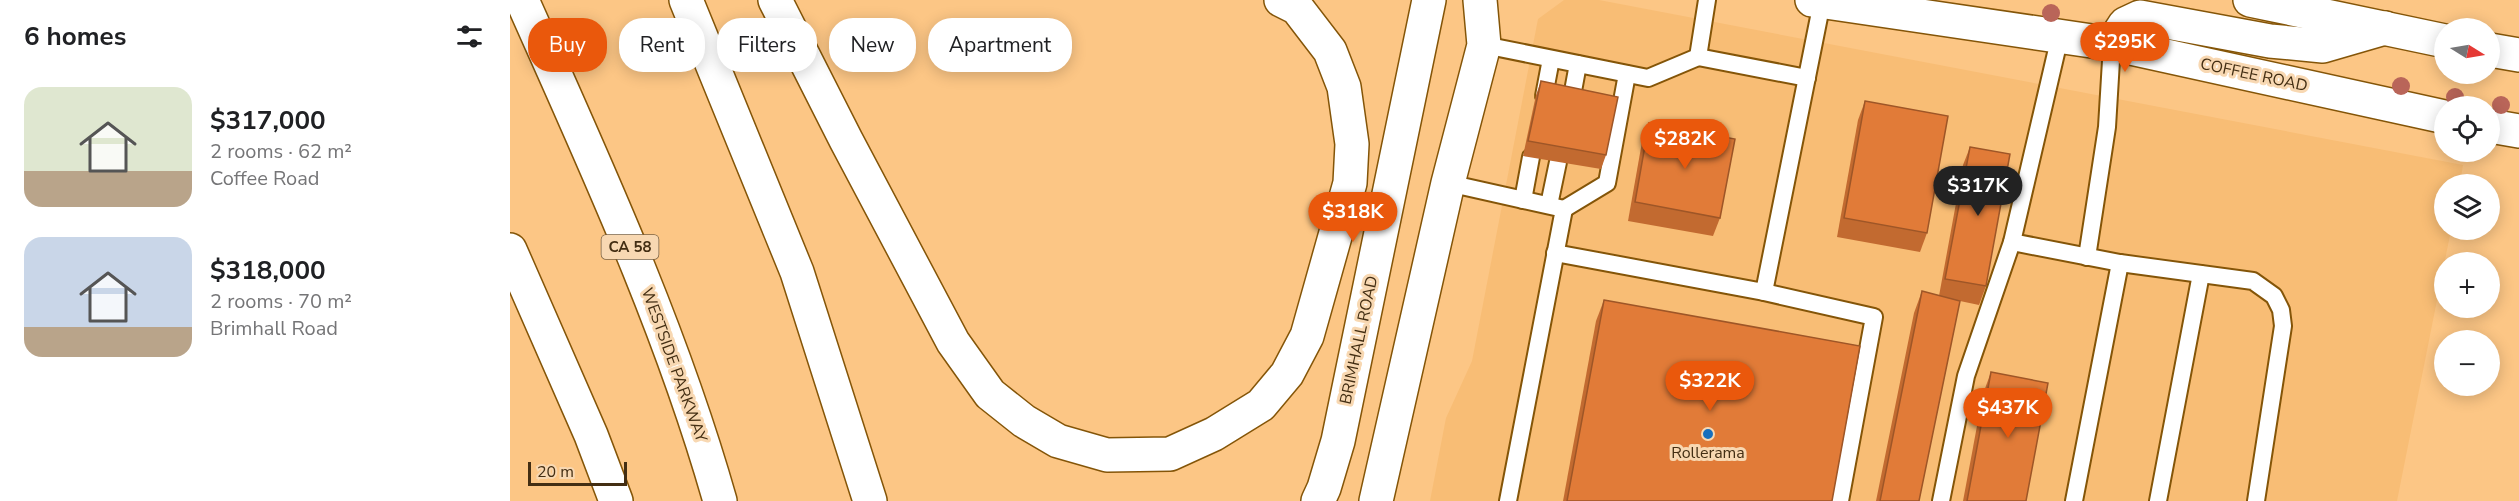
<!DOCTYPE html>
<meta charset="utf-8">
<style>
body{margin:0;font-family:"Nunito Sans",sans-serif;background:#f6f6f6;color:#202124;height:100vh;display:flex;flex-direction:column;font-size:22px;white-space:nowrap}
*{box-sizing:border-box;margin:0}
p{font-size:20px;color:#757577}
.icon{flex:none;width:33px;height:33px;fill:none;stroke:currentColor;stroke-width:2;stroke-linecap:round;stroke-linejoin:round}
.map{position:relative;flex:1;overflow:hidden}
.panel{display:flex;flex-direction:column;background:#fff;width:510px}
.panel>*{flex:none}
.banner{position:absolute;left:18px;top:18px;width:570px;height:54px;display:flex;gap:12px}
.needle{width:39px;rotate:101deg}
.controls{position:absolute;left:1924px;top:18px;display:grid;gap:12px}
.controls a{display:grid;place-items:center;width:66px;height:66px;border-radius:50%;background:#fff;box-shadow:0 3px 15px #0003;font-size:30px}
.scale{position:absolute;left:18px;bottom:15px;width:99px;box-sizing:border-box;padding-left:6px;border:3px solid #432e13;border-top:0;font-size:16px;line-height:21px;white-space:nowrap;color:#432e13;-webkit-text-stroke:4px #f8d8b2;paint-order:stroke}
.price{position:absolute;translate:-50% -51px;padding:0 14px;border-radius:21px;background:#ea580c;color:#fff;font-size:20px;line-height:39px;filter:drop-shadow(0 2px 3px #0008)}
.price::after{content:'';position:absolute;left:50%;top:36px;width:18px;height:14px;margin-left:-9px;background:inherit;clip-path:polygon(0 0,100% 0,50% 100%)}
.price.current{background:#222;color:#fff}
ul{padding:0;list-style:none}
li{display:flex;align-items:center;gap:18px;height:150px;padding:0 24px}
li span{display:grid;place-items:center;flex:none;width:168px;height:120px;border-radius:18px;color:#555}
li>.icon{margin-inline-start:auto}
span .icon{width:72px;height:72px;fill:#fffc;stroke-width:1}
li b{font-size:26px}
h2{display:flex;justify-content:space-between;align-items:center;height:72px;padding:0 24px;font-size:26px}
.pill{padding:0 21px;border-radius:24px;background:#fff;box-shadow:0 3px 15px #0003;font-size:21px;line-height:54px}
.pill.current{background:#ea580c;color:#fff}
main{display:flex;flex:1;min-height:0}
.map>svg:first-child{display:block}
.built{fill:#f8bd75}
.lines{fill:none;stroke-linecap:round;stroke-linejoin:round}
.lane-casing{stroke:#845508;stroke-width:20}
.street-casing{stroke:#845508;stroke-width:36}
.secondary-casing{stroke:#845508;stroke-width:36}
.highway-casing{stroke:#845508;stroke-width:36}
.lane{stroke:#fff;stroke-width:16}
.street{stroke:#fff;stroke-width:33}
.secondary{stroke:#fff;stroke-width:33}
.highway{stroke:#fff;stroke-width:33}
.tree{fill:#b96559}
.wall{fill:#c26a30}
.building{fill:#e17b38;stroke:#9e5627;stroke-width:1.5}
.poi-dot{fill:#176fbd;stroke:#f8d8b2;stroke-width:2}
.labels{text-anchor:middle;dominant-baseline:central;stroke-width:6;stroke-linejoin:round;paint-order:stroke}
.shield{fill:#f8d8b2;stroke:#796143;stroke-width:1.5}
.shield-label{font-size:15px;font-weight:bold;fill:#432e13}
.street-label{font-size:16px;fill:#432e13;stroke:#f8d8b2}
.poi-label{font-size:16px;fill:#432e13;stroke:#f8d8b2}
</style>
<main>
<section class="panel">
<h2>6 homes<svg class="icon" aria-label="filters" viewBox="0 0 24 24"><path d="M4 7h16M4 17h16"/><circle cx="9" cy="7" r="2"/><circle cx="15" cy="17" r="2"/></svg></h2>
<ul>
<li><span style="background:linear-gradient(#dfe7d0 70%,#b9a48a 0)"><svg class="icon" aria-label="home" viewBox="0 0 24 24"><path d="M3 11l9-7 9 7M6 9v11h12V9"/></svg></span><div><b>$317,000</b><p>2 rooms · 62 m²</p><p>Coffee Road</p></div></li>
<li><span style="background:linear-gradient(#c9d6e8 75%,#b9a48a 0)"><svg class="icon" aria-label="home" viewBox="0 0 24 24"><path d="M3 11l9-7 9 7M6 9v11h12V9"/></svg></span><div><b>$318,000</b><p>2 rooms · 70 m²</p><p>Brimhall Road</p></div></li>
</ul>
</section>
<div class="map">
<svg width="2009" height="501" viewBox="0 0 2009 501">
<rect width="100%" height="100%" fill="#fcc685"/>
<path class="built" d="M1054,0H1089L1953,165L1950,184H1935V230H1941L1887,501H920L936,418L962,361L1028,19Z"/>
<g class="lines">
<defs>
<g id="lane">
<path d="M974,45L1138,78L1188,57L1197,0"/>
<path d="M1188,57L1297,78"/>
<path d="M1034,96L1041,59"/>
<path d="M1061,102L1068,64"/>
<path d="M938,183L1054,209L998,501"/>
<path d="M1013,200L1021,157"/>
<path d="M1039,205L1048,162"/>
<path d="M1054,209L1097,183L1117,74"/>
<path d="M1502,242L1610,263L1743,281L1764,296L1771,310L1773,326L1746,501"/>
<path d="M1045,253L1254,292L1312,2"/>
<path d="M1577,257L1597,127L1602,44"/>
<path d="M1254,292L1364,317L1330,501"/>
<path d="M1431,501L1456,376L1502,242L1550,36"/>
<path d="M1564,501L1610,263"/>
<path d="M1648,501L1691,274"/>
</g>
<path id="street" d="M808,501L814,488L828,441L919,0"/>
<g id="secondary">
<path d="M1302,0L1602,44L1935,117"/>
<path d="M1740,0L1935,41"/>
<path d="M1602,44L1615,24L1630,17L1760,41L1813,46L1875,28"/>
<path d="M1980,50L2009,55"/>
<path d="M1980,126L2009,131"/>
<path d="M866,501L938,183L974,45L970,0"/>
</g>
<g id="highway">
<path d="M12,0C85,164 161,328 210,501"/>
<path d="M176,0L287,272L360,501"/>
<path d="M265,0L336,140L443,342L480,394L514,421L548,441L597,455L660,454L704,434L751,405L777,374L797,336L840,183L842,144L834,87L820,51L787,8L771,0"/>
<path d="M0,250L81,435L106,501"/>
</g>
</defs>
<use href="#lane" class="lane-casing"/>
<use href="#street" class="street-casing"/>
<use href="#secondary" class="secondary-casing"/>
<use href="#highway" class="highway-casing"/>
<use href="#lane" class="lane"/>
<use href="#street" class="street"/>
<use href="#secondary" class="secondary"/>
<use href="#highway" class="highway"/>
</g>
<g class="tree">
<circle cx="1541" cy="13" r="9"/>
<circle cx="1891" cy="86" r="9"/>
<circle cx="1945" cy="97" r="9"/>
<circle cx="1991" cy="105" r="9"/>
</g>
<g class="wall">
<path d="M1031,81L1096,155L1091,169L1013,156L1026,95Z"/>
<path d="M1355,101L1417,233L1410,252L1327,237L1348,120Z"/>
<path d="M1139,123L1210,218L1203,236L1118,221L1132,142Z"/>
<path d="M1460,147L1476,286L1469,305L1450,301L1409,501H1366L1404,313L1412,291L1429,296L1453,165Z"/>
<path d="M1094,300L1322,501H1053L1086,321Z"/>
<path d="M1481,372L1516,501H1453L1473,394Z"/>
</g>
<g class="building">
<path d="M1031,81L1108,97L1096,155L1018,141Z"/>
<path d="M1355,101L1438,116L1417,233L1334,218Z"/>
<path d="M1139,123L1225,139L1210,218L1125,202Z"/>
<path d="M1460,147L1500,154L1476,286L1435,279Z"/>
<path d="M1412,291L1450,301L1409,501H1370Z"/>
<path d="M1094,300L1350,346L1322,501H1057Z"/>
<path d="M1481,372L1538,383L1516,501H1457Z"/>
</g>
<circle class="poi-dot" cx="1198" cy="434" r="6"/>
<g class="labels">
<rect class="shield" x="91.5" y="235" width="57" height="24" rx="4.5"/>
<g class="shield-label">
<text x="120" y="247">CA 58</text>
</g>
<g class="street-label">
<text transform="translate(1744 75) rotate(12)">COFFEE ROAD</text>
<text transform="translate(849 340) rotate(-78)">BRIMHALL ROAD</text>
<text transform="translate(164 365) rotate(70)">WESTSIDE PARKWAY</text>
</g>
<g class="poi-label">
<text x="1198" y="453">Rollerama</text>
</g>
</g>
</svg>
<div class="controls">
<a><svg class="needle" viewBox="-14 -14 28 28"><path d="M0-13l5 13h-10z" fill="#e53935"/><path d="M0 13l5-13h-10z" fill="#757577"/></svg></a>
<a><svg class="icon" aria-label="locate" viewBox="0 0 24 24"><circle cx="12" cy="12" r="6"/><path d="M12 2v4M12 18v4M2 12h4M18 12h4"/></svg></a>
<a><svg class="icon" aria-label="layers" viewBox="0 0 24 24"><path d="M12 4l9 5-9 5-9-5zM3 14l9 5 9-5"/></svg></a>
<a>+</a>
<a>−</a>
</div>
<div class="scale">20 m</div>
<b class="price" style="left:1615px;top:73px">$295K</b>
<b class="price" style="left:1175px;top:170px">$282K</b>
<b class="price current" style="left:1468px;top:217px">$317K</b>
<b class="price" style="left:843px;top:243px">$318K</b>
<b class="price" style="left:1200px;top:412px">$322K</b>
<b class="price" style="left:1498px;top:439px">$437K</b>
<div class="banner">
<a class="pill current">Buy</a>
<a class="pill">Rent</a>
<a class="pill">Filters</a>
<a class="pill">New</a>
<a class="pill">Apartment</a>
</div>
</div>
</main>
